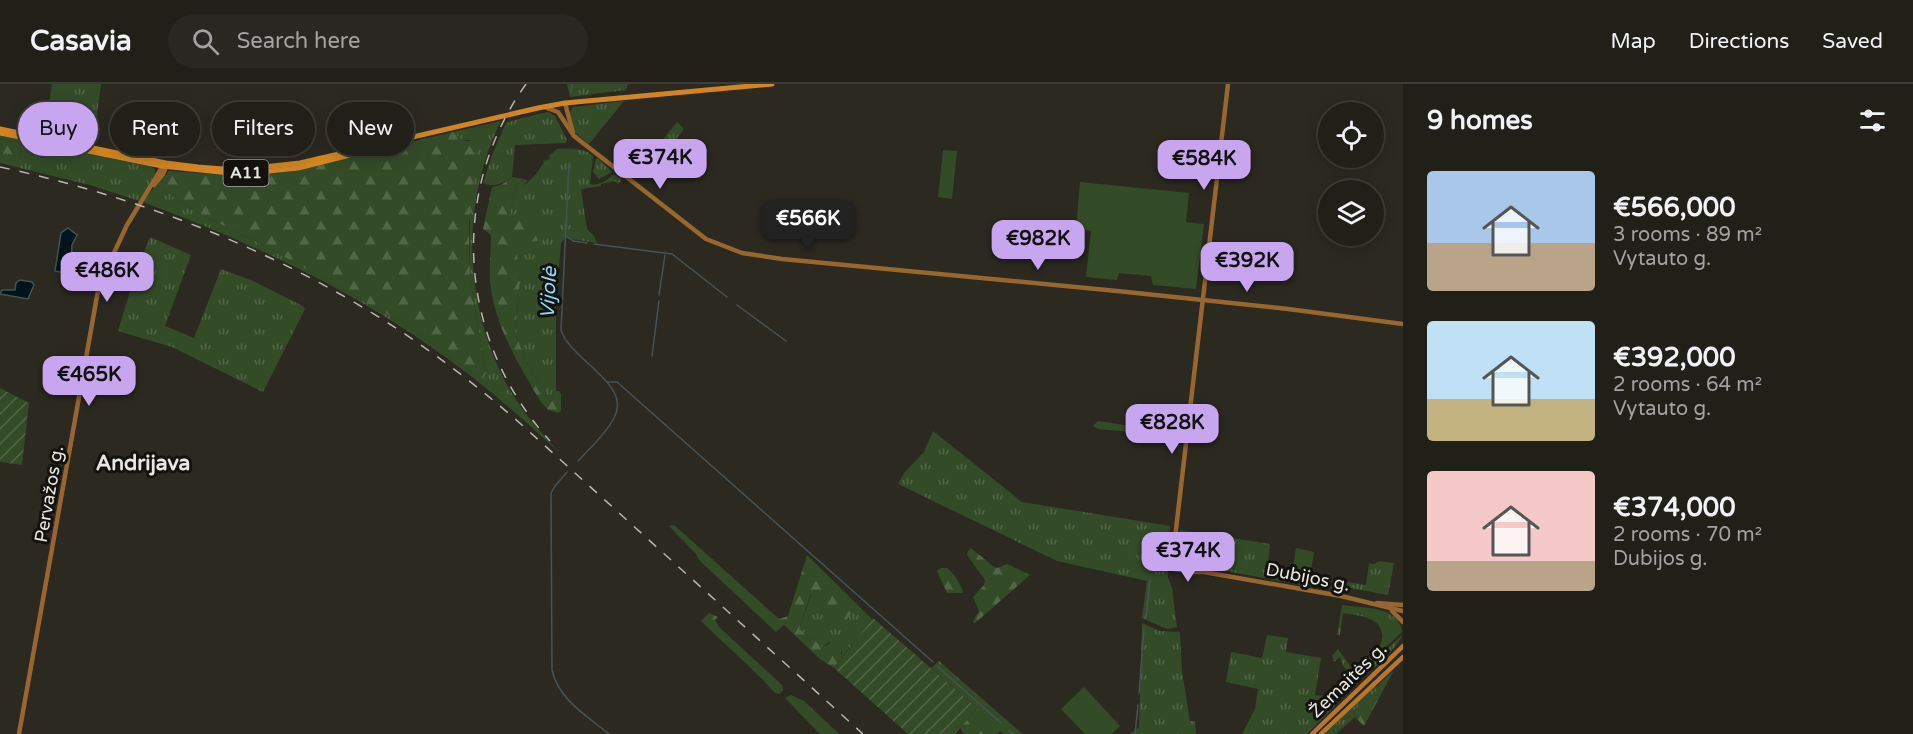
<!DOCTYPE html>
<meta charset="utf-8">
<style>
body{margin:0;font-family:"Varela Round",sans-serif;background:#282721;color:#f1f3f6;height:100vh;display:flex;flex-direction:column;font-size:22px;white-space:nowrap}
*{box-sizing:border-box;margin:0}
p{font-size:20px;color:#a2a2a2}
.icon{flex:none;width:33px;height:33px;fill:none;stroke:currentColor;stroke-width:2;stroke-linecap:round;stroke-linejoin:round}
.map{position:relative;flex:1;overflow:hidden}
.sheet{display:flex;flex-direction:column;background:#201f18;width:510px}
.sheet>*{flex:none}
.hud{position:absolute;left:18px;top:18px;width:570px;height:54px;display:flex;gap:12px}
.controls{position:absolute;left:1318px;top:18px;display:grid;gap:12px}
.controls a{display:grid;place-items:center;width:66px;height:66px;border-radius:50%;background:#201f18;box-shadow:0 3px 15px #0003,0 0 0 2px #3d3d37;font-size:30px}
.price{position:absolute;translate:-50% -51px;padding:0 14px;border-radius:12px;background:#c7a6ef;color:#111;font-size:20px;line-height:39px;filter:drop-shadow(0 2px 3px #0008)}
.price::after{content:'';position:absolute;left:50%;top:36px;width:18px;height:14px;margin-left:-9px;background:inherit;clip-path:polygon(0 0,100% 0,50% 100%)}
.price.on{background:#222;color:#fff}
ul{padding:0;list-style:none}
li{display:flex;align-items:center;gap:18px;height:150px;padding:0 24px}
li span{display:grid;place-items:center;flex:none;width:168px;height:120px;border-radius:6px;color:#555}
li>.icon{margin-inline-start:auto}
span .icon{width:72px;height:72px;fill:#fffc;stroke-width:1}
li b{font-size:26px}
h2{display:flex;justify-content:space-between;align-items:center;height:72px;padding:0 24px;font-size:26px}
.chip{padding:0 21px;border-radius:27px;background:#201f18;box-shadow:0 3px 15px #0003,0 0 0 2px #3d3d37;font-size:21px;line-height:54px}
.chip.on{background:#c7a6ef;color:#111}
header{display:flex;align-items:center;gap:36px;box-sizing:border-box;height:84px;padding:0 30px;background:#201f18;border-bottom:2px solid #3d3d37}
header strong{font-size:28px}
nav{display:flex;gap:33px;margin-inline-start:auto;font-size:21px}
.search{width:420px;height:54px;background:#282721;display:flex;align-items:center;gap:15px;box-sizing:border-box;padding:0 21px;border-radius:33px;color:#a2a2a2;font-size:22px}
main{display:flex;flex:1;min-height:0}
.map>svg:first-child{display:block}
.grass{fill:url(#grass-tufts)}
.forest{fill:url(#forest-firs)}
.garden{fill:url(#garden-furrows)}
.pitch{fill:#344b28}
.water{fill:#01131b;stroke:#465356;stroke-width:1.5}
.lines{fill:none;stroke-linecap:round;stroke-linejoin:round}
.stream{stroke:#465356;stroke-width:1.5}
.secondary{stroke:#97672f;stroke-width:4.5}
.primary{stroke:#b6772b;stroke-width:4.5}
.highway{stroke:#d18523;stroke-width:5}
.rail{stroke:#b7b6af;stroke-width:1.5;stroke-dasharray:10 10;stroke-linecap:butt}
.labels{text-anchor:middle;dominant-baseline:central;stroke-width:6;stroke-linejoin:round;paint-order:stroke}
.shield{fill:#13120e;stroke:#a8a7a2;stroke-width:1.5}
.shield-label{font-size:16px;font-weight:bold;fill:#e8e7e1}
.street-label{font-size:18px;fill:#e8e7e1;stroke:#13120e}
.water-label{font-size:20px;font-style:italic;fill:#8bd8f7;stroke:#13120e}
.quarter-label{font-size:21px;font-weight:bold;fill:#e8e7e1;stroke:#13120e}
</style>
<header>
<strong>Casavia</strong>
<div class="search"><svg class="icon" aria-label="search" viewBox="0 0 24 24"><circle cx="10" cy="10" r="6"/><path d="M15 15l6 6"/></svg>Search here</div>
<nav><a>Map</a><a>Directions</a><a>Saved</a></nav>
</header>
<main>
<div class="map">
<svg width="1403" height="650" viewBox="0 0 1403 650">
<defs>
<pattern id="grass-tufts" width="24" height="20" patternUnits="userSpaceOnUse" patternTransform="scale(1.5)"><rect width="24" height="20" fill="#344b28"/><path d="M3 7l-1-3M5 7V3M7 7l1-3M15 17l-1-3M17 17v-4M19 17l1-3" fill="none" stroke="#516547"/></pattern>
<pattern id="forest-firs" width="22" height="20" patternUnits="userSpaceOnUse" patternTransform="scale(1.5)"><rect width="22" height="20" fill="#344b28"/><path d="M5 1l3.5 6h-7zM16 11l3.5 6h-7z" fill="#516547"/></pattern>
<pattern id="garden-furrows" width="10" height="10" patternUnits="userSpaceOnUse" patternTransform="scale(1.5)"><rect width="10" height="10" fill="#344b28"/><path d="M-1 1l2-2M0 10L10 0M9 11l2-2" fill="none" stroke="#516547"/></pattern>
</defs>
<rect width="100%" height="100%" fill="#2b2920"/>
<g class="grass">
<path d="M52,0H101L93,61L44,51Z"/>
<path d="M567,0H628L626,6L570,13Z"/>
<path d="M624,17L589,60L574,48L570,28L573,23Z"/>
<path d="M548,28L555,32L567,56L566,59L515,61L512,93C501,100 495,104 483,99L492,71L506,39L525,33Z"/>
<path d="M501,37C459,121 464,225 510,306C524,330 542,350 561,370C520,332 478,295 431,263C342,200 244,156 143,118L147,111L157,101L196,128L263,161L403,239L478,293L483,295L486,289L470,195V56H461L453,48Z"/>
<path d="M677,38L684,45L663,72L658,69C660,57 669,48 677,38Z"/>
<path d="M0,51L150,81L155,86V90L139,117L90,101L0,79V68L20,73L21,60L0,55Z"/>
<path d="M557,65C569,65 584,63 593,72L590,100C600,103 607,95 614,90L622,96L618,100L615,97L601,100V102L581,105L587,145L594,152L597,159L565,154L561,159L556,221V307H554L551,319L527,279L515,248L520,198L511,134V125L516,105C528,102 538,88 544,78L543,77L550,75L549,72Z"/>
<path d="M598,74L612,88L599,95L593,88L596,75Z"/>
<path d="M150,153L191,171L165,242L194,254L221,185L253,197L303,222L305,225L263,308L172,263L118,247L135,191Z"/>
<path d="M1098,337L1137,343L1139,345L1131,348L1098,345L1093,342Z"/>
<path d="M933,347L1022,418L1170,442L1168,493L1172,504L1177,543L1167,545L1142,534L1147,497L1057,477L898,400L904,389L924,368Z"/>
<path d="M1180,446L1270,460L1268,481L1293,485L1296,464L1314,468L1310,493L1340,497L1341,506L1339,507L1324,503L1296,500L1183,479C1173,471 1178,457 1180,446Z"/>
<path d="M1379,477L1394,479L1388,511L1345,503L1347,498L1366,501L1369,479L1374,480Z"/>
<path d="M812,508L837,546L854,525L870,538L842,573V568L829,558L823,563L799,545Z"/>
<path d="M1342,521C1362,524 1400,522 1402,548L1354,593L1343,582L1340,573L1334,578L1332,572L1338,565L1353,586C1361,579 1372,572 1378,564C1381,560 1383,555 1382,550C1380,532 1358,532 1343,529L1340,551H1337Z"/>
<path d="M1142,539L1160,547L1180,548L1182,587L1190,637H1195L1196,650H1130L1139,643Z"/>
<path d="M1267,551L1288,554L1286,568L1321,574L1315,611L1333,613L1335,622L1307,650H1242L1255,625L1258,605L1226,598L1231,568L1262,574Z"/>
<path d="M1402,551C1400,562 1373,584 1363,594L1356,595Z"/>
<path d="M939,577L1011,640L1023,650H1003L977,624L931,584Z"/>
<path d="M1379,601L1374,611L1354,627L1355,633L1336,650H1325L1374,603Z"/>
</g>
<g class="forest">
<path d="M453,48L461,56L475,58L477,64L469,141L470,195L486,289L483,295L478,293L403,239L263,161L196,128L157,101L169,87L239,92L290,87Z"/>
<path d="M0,55L21,60L20,73L0,68Z"/>
<path d="M512,93L528,96L522,104L516,105L511,125V134L541,143L540,156L516,161L520,198L515,248L527,279L551,319L554,307H559L561,310V327L558,329L548,326L540,317C519,280 494,242 490,197C489,182 491,166 491,151L483,145L492,103L501,101Z"/>
<path d="M674,441L779,535L788,532L807,471L872,535L870,538L854,526L838,546C823,533 818,526 811,509L799,545L823,563L832,558L840,563L842,573L834,584L820,575L784,541L776,548L699,476L696,470L669,442Z"/>
<path d="M971,464L993,482L997,484L1007,480L1030,491L974,540L973,537L979,527L973,513L984,501L985,496L967,471L968,467Z"/>
<path d="M941,484H947C954,489 961,500 963,509H947L937,487Z"/>
<path d="M709,529L718,533L715,536L720,544L782,601L783,606L779,610L775,609C752,583 725,561 701,537Z"/>
<path d="M1392,588H1393L1364,642L1355,633L1354,627L1365,615L1374,611L1379,600Z"/>
<path d="M791,611L804,617L839,650H820L816,646L785,614Z"/>
<path d="M977,624L1000,647L998,650H964L960,644Z"/>
</g>
<g class="garden">
<path d="M0,304L29,319L22,381L0,378Z"/>
<path d="M873,534L977,624L955,650H908L834,584Z"/>
</g>
<g class="pitch">
<path d="M943,66L957,67L952,115L938,113Z"/>
<path d="M1080,98L1189,109L1186,138L1204,140L1196,205L1153,201L1151,192L1119,189L1117,196L1086,193L1091,147L1076,145Z"/>
<path d="M1084,603L1120,642L1112,650H1085L1061,625Z"/>
</g>
<g class="water">
<path d="M68,144L77,151L72,161L71,183L60,188L55,187L61,149Z"/>
<path d="M20,196L32,198L34,201L28,215L0,210L2,206H15L16,199Z"/>
</g>
<g class="lines">
<g class="stream">
<path d="M571,8L572,0"/>
<path d="M569,79L561,246C570,276 633,300 614,334C606,350 590,364 578,377"/>
<path d="M566,152L573,157L587,159"/>
<path d="M594,160L672,170L727,213"/>
<path d="M659,211L665,171"/>
<path d="M737,221L786,257"/>
<path d="M652,272L659,217"/>
<path d="M608,298H617L933,578"/>
<path d="M567,388L555,402L551,409L552,586C558,615 587,632 609,650"/>
<path d="M1146,533L1150,495"/>
<path d="M937,582L1001,639"/>
<path d="M1139,609L1144,545"/>
<path d="M1009,646L1013,650"/>
<path d="M1135,650L1138,621"/>
</g>
<g class="secondary">
<path d="M565,19L573,49"/>
<path d="M547,24L558,28L574,52L706,155L742,169L782,175L1117,207L1288,225L1403,240"/>
<path d="M154,101L163,90L167,81"/>
<path d="M1173,478L1204,488L1341,512L1403,527"/>
<path d="M1204,488H1192L1174,485L1173,471L1228,0"/>
<path d="M1377,519L1403,521"/>
<path d="M1392,527L1403,538"/>
<path d="M19,650L99,201L127,141L164,80"/>
</g>
<g class="primary">
<path d="M1312,650L1403,562"/>
<path d="M1321,650L1403,573"/>
</g>
<g class="highway">
<path d="M0,45L166,79L198,83L236,86L300,79L538,24L565,19L772,0"/>
<path d="M0,49L162,82L239,90L298,84L386,62"/>
</g>
<g class="rail">
<path d="M526,0C447,111 459,257 550,357"/>
<path d="M0,83C135,112 271,164 388,239C435,269 480,304 522,341L863,650"/>
</g>
</g>
<g class="labels">
<rect class="shield" x="223.5" y="76" width="45" height="26" rx="4.5"/>
<g class="shield-label">
<text x="246" y="89">A11</text>
</g>
<g class="street-label">
<text transform="translate(49 410) rotate(-80)">Pervažos g.</text>
<text transform="translate(1308 493) rotate(11)">Dubijos g.</text>
<text transform="translate(1348 596) rotate(-44)">Žemaitės g.</text>
</g>
<g class="water-label">
<text transform="translate(549 209) rotate(-87)">Vijolė</text>
</g>
<g class="quarter-label">
<text x="143" y="379">Andrijava</text>
</g>
</g>
</svg>
<div class="controls">
<a><svg class="icon" aria-label="locate" viewBox="0 0 24 24"><circle cx="12" cy="12" r="6"/><path d="M12 2v4M12 18v4M2 12h4M18 12h4"/></svg></a>
<a><svg class="icon" aria-label="layers" viewBox="0 0 24 24"><path d="M12 4l9 5-9 5-9-5zM3 14l9 5 9-5"/></svg></a>
</div>
<b class="price" style="left:660px;top:106px">€374K</b>
<b class="price" style="left:1204px;top:107px">€584K</b>
<b class="price on" style="left:808px;top:167px">€566K</b>
<b class="price" style="left:1038px;top:187px">€982K</b>
<b class="price" style="left:1247px;top:209px">€392K</b>
<b class="price" style="left:107px;top:219px">€486K</b>
<b class="price" style="left:89px;top:323px">€465K</b>
<b class="price" style="left:1172px;top:371px">€828K</b>
<b class="price" style="left:1188px;top:499px">€374K</b>
<div class="hud">
<a class="chip on">Buy</a>
<a class="chip">Rent</a>
<a class="chip">Filters</a>
<a class="chip">New</a>
</div>
</div>
<section class="sheet">
<h2>9 homes<svg class="icon" aria-label="filters" viewBox="0 0 24 24"><path d="M4 7h16M4 17h16"/><circle cx="9" cy="7" r="2"/><circle cx="15" cy="17" r="2"/></svg></h2>
<ul>
<li><span style="background:linear-gradient(#a9c7e8 60%,#b9a48a 0)"><svg class="icon" aria-label="home" viewBox="0 0 24 24"><path d="M3 11l9-7 9 7M6 9v11h12V9"/></svg></span><div><b>€566,000</b><p>3 rooms · 89 m²</p><p>Vytauto g.</p></div></li>
<li><span style="background:linear-gradient(#bfe0f5 65%,#c2b280 0)"><svg class="icon" aria-label="home" viewBox="0 0 24 24"><path d="M3 11l9-7 9 7M6 9v11h12V9"/></svg></span><div><b>€392,000</b><p>2 rooms · 64 m²</p><p>Vytauto g.</p></div></li>
<li><span style="background:linear-gradient(#f6c9c9 75%,#b9a48a 0)"><svg class="icon" aria-label="home" viewBox="0 0 24 24"><path d="M3 11l9-7 9 7M6 9v11h12V9"/></svg></span><div><b>€374,000</b><p>2 rooms · 70 m²</p><p>Dubijos g.</p></div></li>
</ul>
</section>
</main>
